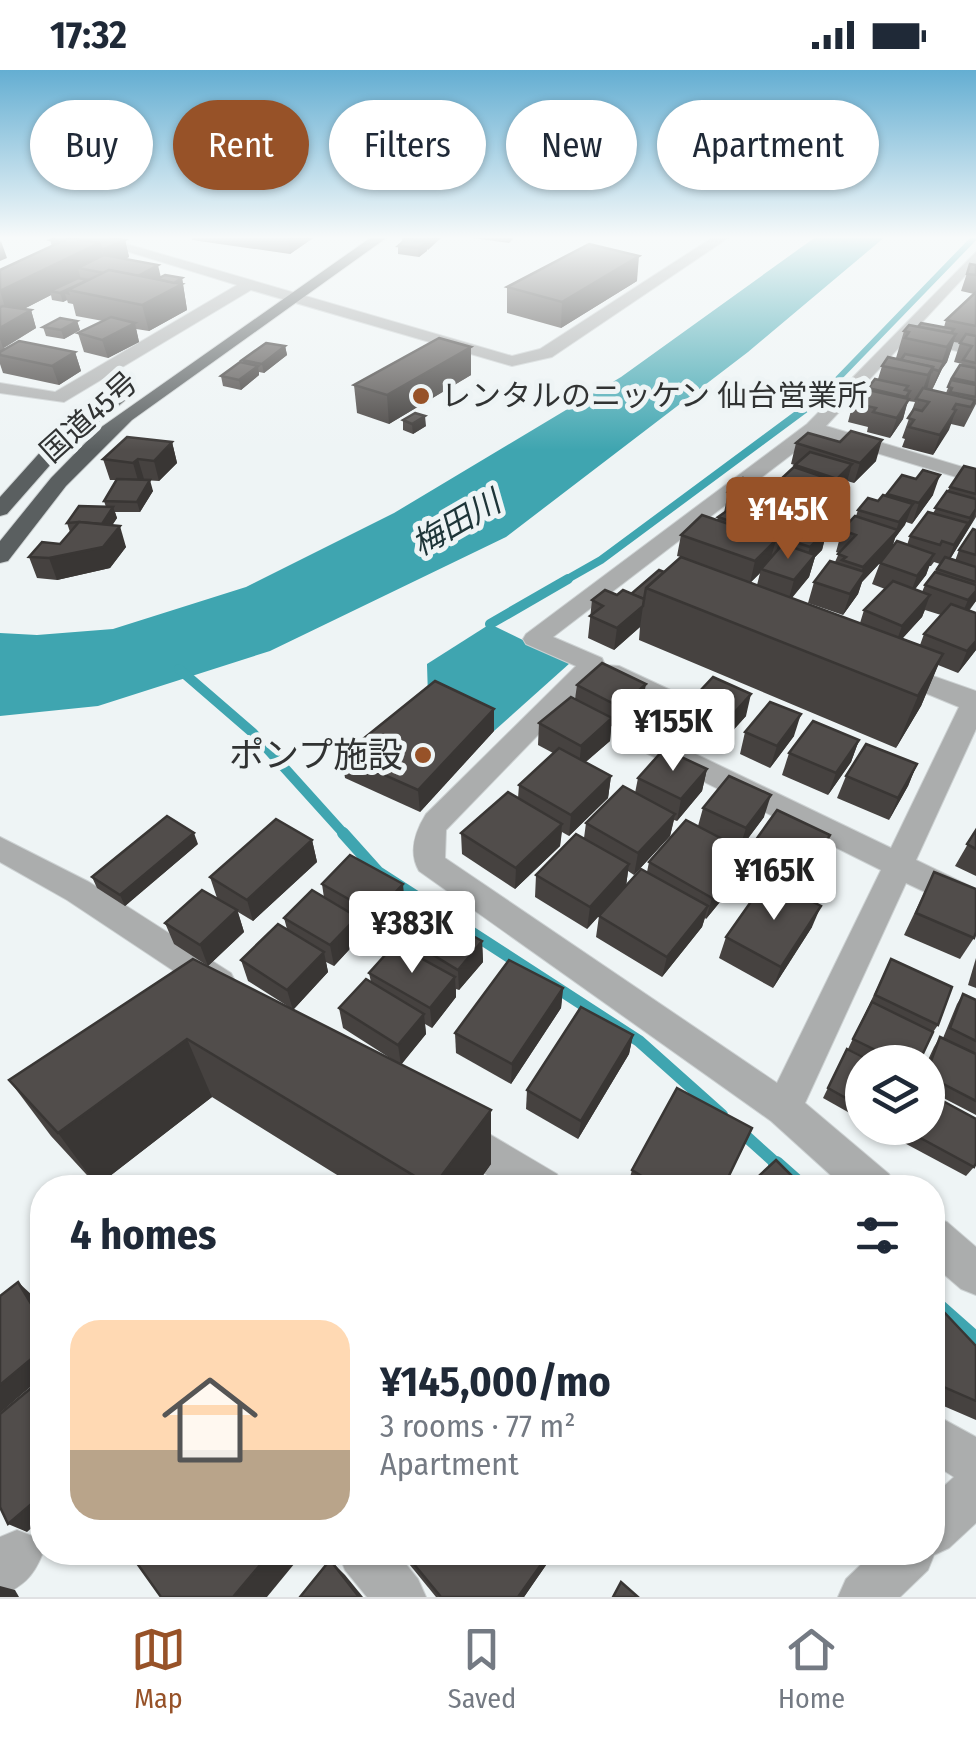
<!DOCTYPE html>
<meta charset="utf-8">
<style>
body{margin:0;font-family:"Fira Sans Condensed","Noto Sans JP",sans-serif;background:#f6f6f7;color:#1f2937;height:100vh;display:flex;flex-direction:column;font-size:38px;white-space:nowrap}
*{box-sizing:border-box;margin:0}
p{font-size:32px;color:#747a83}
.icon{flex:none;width:55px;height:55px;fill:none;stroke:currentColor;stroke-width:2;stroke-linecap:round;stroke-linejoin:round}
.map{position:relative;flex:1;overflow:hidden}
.side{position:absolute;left:30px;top:1105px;width:915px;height:390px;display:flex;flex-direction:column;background:#fff;border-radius:40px;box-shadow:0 2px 8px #0004}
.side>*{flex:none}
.banner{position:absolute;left:30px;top:30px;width:918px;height:90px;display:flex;gap:20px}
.controls{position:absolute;left:845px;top:975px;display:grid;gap:20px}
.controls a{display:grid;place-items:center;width:100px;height:100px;border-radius:50%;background:#fff;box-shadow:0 2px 8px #0004;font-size:50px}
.price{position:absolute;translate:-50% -85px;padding:0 22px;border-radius:10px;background:#fff;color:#222;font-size:32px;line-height:65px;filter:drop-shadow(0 2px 5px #0008)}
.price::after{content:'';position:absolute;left:50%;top:60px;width:30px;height:22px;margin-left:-15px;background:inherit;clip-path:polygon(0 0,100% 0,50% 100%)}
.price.active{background:#975228;color:#fff}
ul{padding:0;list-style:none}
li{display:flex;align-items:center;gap:30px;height:250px;padding:0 40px}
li+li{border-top:2px solid #e0e1e3}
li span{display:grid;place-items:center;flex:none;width:280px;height:200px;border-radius:30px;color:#555}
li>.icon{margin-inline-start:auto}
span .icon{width:120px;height:120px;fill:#fffc;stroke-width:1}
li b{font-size:42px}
h2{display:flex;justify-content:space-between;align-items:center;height:120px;padding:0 40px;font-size:42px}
.pill{padding:0 35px;border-radius:45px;background:#fff;box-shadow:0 2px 8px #0004;font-size:35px;line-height:90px}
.pill.active{background:#975228;color:#fff}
.status{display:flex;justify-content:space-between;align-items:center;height:70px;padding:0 50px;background:#fff;direction:ltr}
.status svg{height:28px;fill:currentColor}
.tabs{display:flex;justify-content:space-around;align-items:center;height:140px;border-top:2px solid #e0e1e3;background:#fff;font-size:28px;color:#747a83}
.tabs a{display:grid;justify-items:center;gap:5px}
.tabs .active{color:#975228}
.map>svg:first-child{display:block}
.water{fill:#3fa5b0}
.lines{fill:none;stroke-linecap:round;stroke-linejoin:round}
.stream-far4{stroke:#3fa5b0;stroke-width:6}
.stream-far3{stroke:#3fa5b0;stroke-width:8}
.stream-far2{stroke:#3fa5b0;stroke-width:10}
.stream-far1{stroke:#3fa5b0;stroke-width:12}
.stream{stroke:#3fa5b0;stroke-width:16}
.minor-casing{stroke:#ccd1d2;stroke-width:2}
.highway-casing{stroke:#ccd1d2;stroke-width:2}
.minor{fill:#abadad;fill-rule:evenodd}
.highway{fill:#5a5f60;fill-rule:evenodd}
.wall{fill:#464240;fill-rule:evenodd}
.shaded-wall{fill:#393634}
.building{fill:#514d4b;stroke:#393634;stroke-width:2.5}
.poi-dot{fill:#975228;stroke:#eef4f5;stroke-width:4}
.labels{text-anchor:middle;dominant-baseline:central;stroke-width:10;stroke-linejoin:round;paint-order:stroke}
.far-poi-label{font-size:30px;fill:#313333;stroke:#eef4f5;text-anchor:start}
.far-street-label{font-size:30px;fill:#313333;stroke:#eef4f5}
.far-water-label{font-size:32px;font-style:italic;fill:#1e3538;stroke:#eef4f5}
.poi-label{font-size:35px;fill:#313333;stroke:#eef4f5;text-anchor:end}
</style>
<div class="status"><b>17:32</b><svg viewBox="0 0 49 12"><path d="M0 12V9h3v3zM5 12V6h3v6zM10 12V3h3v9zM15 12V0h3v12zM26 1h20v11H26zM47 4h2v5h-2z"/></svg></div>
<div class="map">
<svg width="976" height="1527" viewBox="0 0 976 1527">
<rect width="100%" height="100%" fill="#eef4f5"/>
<g class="water">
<path d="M817,166H886L748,282L506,467L270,581L98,636L0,646V563L37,565L113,559L246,517L394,443L621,307Z"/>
<path d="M490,554L570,593L494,661L428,627L427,594Z"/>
</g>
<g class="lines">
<path class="stream-far4" d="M830,317L976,166"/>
<path class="stream-far3" d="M564,511L601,490L817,330L832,314"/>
<g class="stream-far2">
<path d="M490,554L568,509"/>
<path d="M179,599L253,663L345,765"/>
</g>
<g class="stream-far1">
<path d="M343,763L378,802L639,971L722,1045"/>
<path d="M739,1060L779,1096"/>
</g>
<g class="stream">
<path d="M776,1094L803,1118"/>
<path d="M932,1231L976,1270"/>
</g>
<defs>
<g id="minor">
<path d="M77,166H99L512,286L540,279L715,166H731L552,287L512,296L251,220L64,332L0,323V313L55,322L237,215Z"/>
<path d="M976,182V194L913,262L976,275V285L906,270L826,356L976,401V413L817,365L553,567L602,588L605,595L619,596L679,624L683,630L652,663L891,778L959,637L884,606L880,600L893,592L976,621V659L916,790L976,819V846L906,813L805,1033L889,1104L895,1118H845L771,1051L419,801C408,782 415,762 426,744L576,596L526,574L523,569L526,564L807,354ZM598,603L652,632L620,665L624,672L881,800L777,1013L445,788L446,760Z"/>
<path d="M0,767L89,812L231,903L236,913L231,923L219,927L207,923L67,830L0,792Z"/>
<path d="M457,1045L557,1104L563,1118H507L443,1076L438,1063L443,1050Z"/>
<path d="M932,1147L947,1152L976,1177V1225L961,1219L932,1194Z"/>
<path d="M932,1343L976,1367V1453L949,1478L934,1485L928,1500L900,1527H838L846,1509L874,1482H932V1427L954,1407L932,1393Z"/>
<path d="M17,1460L35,1467L42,1485C33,1507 22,1517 0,1526V1467Z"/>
<path d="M338,1482H396L418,1509L426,1527H367L345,1500Z"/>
</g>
<g id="highway">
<path d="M373,166H389L132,350L66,416L8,491L0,493V471L51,408L100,358Z"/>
<path d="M128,314L137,319L134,323L58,386L7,444L0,446V427L44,378Z"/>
</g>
</defs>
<use href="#minor" class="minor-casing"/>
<use href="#highway" class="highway-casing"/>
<use href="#minor" class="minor"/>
<use href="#highway" class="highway"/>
</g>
<g class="wall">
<path d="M191,166H316L290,184L192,170Z"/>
<path d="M402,166H443L419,187L398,184V176L404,171H402Z"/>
<path d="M473,166H516L509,173L473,168Z"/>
<path d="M50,170H125L129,187L125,189L161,207L182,208L187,240L149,261L136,259L139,272L108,288L84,282L78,263L103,251L76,246L73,234L68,233L67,230L63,232L52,230L51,225L24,239L31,240L36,258L4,278L75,282L81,301L59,315L3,303L0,294V200L52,176Z"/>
<path d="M970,194L976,195V334L964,357L951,354L933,385L902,377L905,369L902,368L915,332L908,331L903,349L890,368L867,362L868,357L848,352L853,333L878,309L882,296L896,288L904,261L918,257H944L946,250L974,224L961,221ZM954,272L960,273L954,292L962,294L961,295L952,308L946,323L932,320L942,299L947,292Z"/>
<path d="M637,211L561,258L507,243V217Z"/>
<path d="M77,251L80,260L64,269L46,266L43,257Z"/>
<path d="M285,276L287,285L264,303L259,302V305L241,320L223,316L221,306L243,293L242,290Z"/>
<path d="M471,277V305L389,354L357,343L354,315Z"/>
<path d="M403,350L426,356L413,364L403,360Z"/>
<path d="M172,372L177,393L159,411L143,410L153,421L140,442H115L117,448L112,455L126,477L110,498L57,510L37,508L29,487L60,474L70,462L67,453L106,437L104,431L116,410H110L103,389Z"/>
<path d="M796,373L876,391L854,413L847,411L846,415L826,435L839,439L833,460L825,468L822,480L815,487L809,507L792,528L860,553L864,540L885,519L872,514L880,493L862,512L858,524L843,545L808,533L814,512L835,492L839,483L836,482L842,460L856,446L858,440L878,431L887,426V424L933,425L912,454L906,452L895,468L892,478L907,475L910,466L933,443L950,417L976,399V447L950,489L955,491L959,480L976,460V531L969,541L976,543V580L958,603L938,595L921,636L896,678L639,570L640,557L614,580L588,568L592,530L617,525L631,524L664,502L681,487L677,486L681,465L717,450L718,447L724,443L728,422L777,420L780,410L794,397L795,395L791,394ZM934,492L940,494L925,515L922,522L915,519L926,505L929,496H931ZM760,503L757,515L751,512ZM925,540L941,545L924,564L920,575L902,568L922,547Z"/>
<path d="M577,615L642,636L618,659L611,656L610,671L585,692L611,706L608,728L569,766L562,762L560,776L515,819L462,784L461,763L518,728L519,715L553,683L538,675L539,653L575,629Z"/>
<path d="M685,637L746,646L719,676L681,659Z"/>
<path d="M494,661L420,742L345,708L342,686Z"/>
<path d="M745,662L794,666L770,698L740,684Z"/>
<path d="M859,670L851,692L828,725L782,705L789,683Z"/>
<path d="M917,694L908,716L889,750L837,728L846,706Z"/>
<path d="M707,699L702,721L677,751L674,750L670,766L634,805L628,801L626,816L587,859L535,827L536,805L584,768L586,753L635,723L638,708Z"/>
<path d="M703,738L764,747L741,778L749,783L742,805L706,849L705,848L702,857L662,907L596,867L599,846L647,802L649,792L698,756Z"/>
<path d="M976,760V806L955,796Z"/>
<path d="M312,770L317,792L253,851L238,842L244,862L208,896L174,874L165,853L217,828L210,807Z"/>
<path d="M755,771L822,787L802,820L748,793Z"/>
<path d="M198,774L125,836L97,818L92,807Z"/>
<path d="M934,802L974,868L960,889L904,865Z"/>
<path d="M322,814L405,836L378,865L358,854L360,868L334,896L326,892L328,902L293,940L393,990L343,958L339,938L371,912L369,903L403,878L402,866L482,871L483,892L459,920L456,919V927L432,958L425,954L426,964L401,994L491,1094L474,1118H358L212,1027L97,1116L51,1066L9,1010L289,937L248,911L241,890L287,859L284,848L324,828Z"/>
<path d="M812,857L773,918L719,888L726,867Z"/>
<path d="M976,888V918L968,915Z"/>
<path d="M891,889L938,955L931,965L919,992H875L848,979Z"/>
<path d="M563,918L561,938L511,1014L456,983L455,963Z"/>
<path d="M963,924L976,930V1045L928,1020L927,992L934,977L940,967L943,968L957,934Z"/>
<path d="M633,965L629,984L578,1069L526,1039L527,1020Z"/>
<path d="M847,979L862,992V1050L823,1028Z"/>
<path d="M877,1058H892L888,1064Z"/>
<path d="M900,1058H928L974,1097L966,1106L895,1068Z"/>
<path d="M632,1100L724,1118H627Z"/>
<path d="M932,1250L976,1276V1350L932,1331Z"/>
<path d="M401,1482H555L524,1527H436L405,1489Z"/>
</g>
<g class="shaded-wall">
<path d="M288,166H316L290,184Z"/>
<path d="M427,166H443L428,180Z"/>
<path d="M125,170L129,187L107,197L102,180Z"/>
<path d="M1,171L7,188L0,191V172Z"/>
<path d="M427,172V181L419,187L418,178Z"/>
<path d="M99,173L106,198H78L81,210L50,221L51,225L8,247L0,221Z"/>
<path d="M639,186L637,211L561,258L562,232Z"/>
<path d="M158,195L162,212L133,208Z"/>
<path d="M182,208L187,240L149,261L142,235L157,222Z"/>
<path d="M88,210L68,220L70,225L65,224L67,230L63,232L60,223Z"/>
<path d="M31,240L36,258L3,278L0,269V258Z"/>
<path d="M77,251L80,260L64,269L61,260Z"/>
<path d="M135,253L139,272L108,288L102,270Z"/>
<path d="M954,259L948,275L956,264L947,292L942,299L932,320L947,277L944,276Z"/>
<path d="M285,276L287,285L264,303L262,294Z"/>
<path d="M471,277V305L389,354L387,325Z"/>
<path d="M75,282L81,301L59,315L52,296Z"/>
<path d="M258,296L259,305L241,320L239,310Z"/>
<path d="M933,297L927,319L918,333L928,305Z"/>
<path d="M910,321L903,349L890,368L897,348Z"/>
<path d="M956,334L950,348L956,340L949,360L933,385L940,365Z"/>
<path d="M425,346L426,356L413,364L412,354Z"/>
<path d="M882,370L876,391L854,413L860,393Z"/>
<path d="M172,372L177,393L159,411L154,391Z"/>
<path d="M138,389L144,409L139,414L133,393Z"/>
<path d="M852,394L846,415L831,430L837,409Z"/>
<path d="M940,405L933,425L912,454L919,433Z"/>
<path d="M150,410L153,421L140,442L137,432Z"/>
<path d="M835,411L829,431L815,445L821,424Z"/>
<path d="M780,421L775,438H774L772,444L761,455L765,434Z"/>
<path d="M913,434L905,455L895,468L891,481L862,512L858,524L843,545L850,524L858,512L863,497L895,463L899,452Z"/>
<path d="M113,437L117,448L106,465L102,454Z"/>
<path d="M839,439L833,460L825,468L822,480L815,487L809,507L788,532L794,510L804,498L810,477L820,466L824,455Z"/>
<path d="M976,439L973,451L946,496L954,475Z"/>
<path d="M798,450L792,471L789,470L787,476L774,490L780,468Z"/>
<path d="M120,456L126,477L110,498L57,510L49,488Z"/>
<path d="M776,470L770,491L761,499L760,503L750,513L755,491Z"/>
<path d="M934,484L926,505L909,527L917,506Z"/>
<path d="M976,521V531L959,551L968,530Z"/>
<path d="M930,525L922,547L894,578L902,556Z"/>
<path d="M643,536L640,557L614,580L617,558Z"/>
<path d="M976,571V580L958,603L967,581Z"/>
<path d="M943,584L921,636L896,678L918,626Z"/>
<path d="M646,614L642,636L618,659L620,637Z"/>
<path d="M751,624L746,646L719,676L724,654Z"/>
<path d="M494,639V661L420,742L418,720Z"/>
<path d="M801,644L794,666L770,698L777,676Z"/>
<path d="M612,648L610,671L579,698L581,676Z"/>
<path d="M859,670L851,692L828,725L836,703Z"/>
<path d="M917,694L908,716L889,750L898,728Z"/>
<path d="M707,699L702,721L677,751L681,729Z"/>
<path d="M611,706L608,728L569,766L571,745Z"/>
<path d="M771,725L764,747L739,780L746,758Z"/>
<path d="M675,744L670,766L634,805L638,783Z"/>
<path d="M562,754L560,776L515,819L516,798Z"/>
<path d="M194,763L198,774L125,836L120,825Z"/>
<path d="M830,765L822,787L802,820L810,799Z"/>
<path d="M312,770L317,792L253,851L247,830Z"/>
<path d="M749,783L742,805L706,849L712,828Z"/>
<path d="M629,794L626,816L587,859L590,837Z"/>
<path d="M403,814L405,836L378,865L375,844Z"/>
<path d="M708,836L702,857L662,907L667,887Z"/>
<path d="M821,836L812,857L773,918L781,897Z"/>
<path d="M237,840L244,862L208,896L200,875Z"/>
<path d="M357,847L360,868L334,896L330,875Z"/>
<path d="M482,871L483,892L459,920L458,900Z"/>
<path d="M324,882L328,902L293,940L287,920Z"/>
<path d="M455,907L456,927L432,958L430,938Z"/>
<path d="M563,918L561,938L511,1014L512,994Z"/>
<path d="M424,944L426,964L401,995L398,975Z"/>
<path d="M633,965L629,984L578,1069L581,1051Z"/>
<path d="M187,969L212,1027L97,1116L58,1063Z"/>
<path d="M491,1040V1094L474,1118L433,1117Z"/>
<path d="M18,1212L34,1227L42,1241V1252Z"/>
<path d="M42,1280V1307L0,1343V1315Z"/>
<path d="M42,1425V1449L27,1462L8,1454Z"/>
<path d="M271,1482H304L267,1527H233Z"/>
<path d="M550,1482H555L524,1527H518Z"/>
<path d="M330,1490L345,1505L363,1527H359Z"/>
<path d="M0,1516L15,1520L19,1527H0Z"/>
</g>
<g class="building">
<path d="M58,166H105L125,170L102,180L99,173L69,168L61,172L50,170Z"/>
<path d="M69,168L99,173L0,221V200Z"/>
<path d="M406,169L427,172L418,178L398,176Z"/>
<path d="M589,174L639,186L562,232L507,217Z"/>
<path d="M104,185L158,195L138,206L109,200L104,203L78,198Z"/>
<path d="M970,194L976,195V205L967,204Z"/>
<path d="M109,200L182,214L142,235L68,220Z"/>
<path d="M165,205L182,208L174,213L157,209Z"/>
<path d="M78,208L88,210L60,223L50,221Z"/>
<path d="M976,222V256L946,250Z"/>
<path d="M3,236L31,240L0,258V237Z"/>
<path d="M111,247L135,253L102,270L78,263Z"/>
<path d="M60,248L77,251L61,260L43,257Z"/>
<path d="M921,253L954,259L951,263L918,257Z"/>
<path d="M909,255L956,264L947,277L905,268L909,262L904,261Z"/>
<path d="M966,264L976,266V293L963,290L972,276L960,273Z"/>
<path d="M439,268L471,277L387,325L354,315Z"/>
<path d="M19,271L75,282L52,296L0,285V282Z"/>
<path d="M266,273L285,276L262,294L242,290Z"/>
<path d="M905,284L944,292L939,301L933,299L931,303L933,297L901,290Z"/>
<path d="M888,287L933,297L928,305L882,296Z"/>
<path d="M240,292L258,296L239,310L221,306Z"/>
<path d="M960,295L976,298V313L952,308Z"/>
<path d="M875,309L908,316L905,320L910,321L906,327L868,318Z"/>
<path d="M951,310L976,315V327L950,322L952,318L948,317Z"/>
<path d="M923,318L975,330L971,337L956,334L953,339L956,340L940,365L909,357L914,350L908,348L914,339L922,341L929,332L916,329Z"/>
<path d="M864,319L909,329L897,348L873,342L876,338L853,333Z"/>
<path d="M415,343L425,346L412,354L403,350Z"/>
<path d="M851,361L882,370L860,393L796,373L808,363L840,372Z"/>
<path d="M127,367L172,372L154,391L138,389L133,393L103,389Z"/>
<path d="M810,382L852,394L837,409L795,395Z"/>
<path d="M964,396L976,399V424L950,417Z"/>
<path d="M794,397L835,411L821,424L780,410Z"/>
<path d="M923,400L940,405L919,433L887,424L902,405L916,409Z"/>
<path d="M743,408L780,421L765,434L728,422Z"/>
<path d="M117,409L150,410L137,432L104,431Z"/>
<path d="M947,421L976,429V439L970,448L935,438Z"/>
<path d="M789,423L839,439L824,455L774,438Z"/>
<path d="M883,425L913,434L899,452L858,440L868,428L878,431Z"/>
<path d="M741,431L798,450L780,468L718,447Z"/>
<path d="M79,436L113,437L102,454L79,452L67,453Z"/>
<path d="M928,442L968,453L954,475L942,471L940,475L910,466Z"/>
<path d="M702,445L776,470L755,491L681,465Z"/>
<path d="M855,446L898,460L863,497L842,490L846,487L838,484L856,465L842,460Z"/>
<path d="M79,452L120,456L103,477L49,488L29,487L42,472L60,474Z"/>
<path d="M810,452L828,458L810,477L789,470Z"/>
<path d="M973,459L976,460V485L959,480Z"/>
<path d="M897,471L934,484L917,506L880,493Z"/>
<path d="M783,474L815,485L794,510L761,499Z"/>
<path d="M681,487L943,584L918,626L646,518Z"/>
<path d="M945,487L976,497V512L937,499Z"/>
<path d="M830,491L865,502L850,524L814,512Z"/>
<path d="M659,500L664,502L646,518L644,529L631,524Z"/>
<path d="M935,502L976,515V521L968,530L925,515Z"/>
<path d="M893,511L930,525L902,556L864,540Z"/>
<path d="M605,520L617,525L623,520L644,529L643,536L617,558L590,546L603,536L592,530Z"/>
<path d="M951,534L976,543V571L967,581L924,564Z"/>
<path d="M602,593L646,614L620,637L577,615Z"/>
<path d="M713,607L751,624L724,654L685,637Z"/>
<path d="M435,611L494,639L418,720L342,686Z"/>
<path d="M571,627L612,648L581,676L539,653Z"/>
<path d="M770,632L801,644L777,676L745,662Z"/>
<path d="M813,651L859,670L836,703L789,683Z"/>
<path d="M866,674L917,694L898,728L846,706Z"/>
<path d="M559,678L611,706L571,745L519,715Z"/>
<path d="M664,679L707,699L681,729L638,708Z"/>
<path d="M729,706L771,725L746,758L703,738Z"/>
<path d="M623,716L675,744L638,783L586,753Z"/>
<path d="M508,722L562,754L516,798L461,763Z"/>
<path d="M777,740L830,765L810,799L755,771Z"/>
<path d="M167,746L194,763L120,825L92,807Z"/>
<path d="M276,749L312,770L247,830L210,807Z"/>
<path d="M686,750L749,783L712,828L649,792Z"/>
<path d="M976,760V779L967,774Z"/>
<path d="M576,764L629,794L590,837L536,805Z"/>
<path d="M350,785L403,814L375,844L322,814Z"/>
<path d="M641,799L708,836L667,887L599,846Z"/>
<path d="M934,802L976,819V862L974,868L916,843Z"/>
<path d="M767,809L821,836L781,897L726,867Z"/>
<path d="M202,820L237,840L200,875L165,853Z"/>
<path d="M312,820L357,847L330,875L284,848Z"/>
<path d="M426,840L482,871L458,900L402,866Z"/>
<path d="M278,854L324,882L287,920L241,890Z"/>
<path d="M395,874L455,907L430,938L369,903Z"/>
<path d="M193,889L491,1040L433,1117L187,969L58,1063L9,1010Z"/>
<path d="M891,889L952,917L938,955L875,925Z"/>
<path d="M509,890L563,918L512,994L455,963Z"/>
<path d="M366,909L424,944L398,975L339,938Z"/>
<path d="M963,924L976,930V971L950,958Z"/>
<path d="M872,932L933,962L919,992H900L853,969Z"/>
<path d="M581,937L633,965L581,1051L527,1020Z"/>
<path d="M940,967L976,984V1031L928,1006V999Z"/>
<path d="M847,979L873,992H862V1037L828,1018Z"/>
<path d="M677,1018L752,1058L723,1118H661L632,1100Z"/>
<path d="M928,1023L976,1049V1093L974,1097L902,1058H928Z"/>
<path d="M776,1090L804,1118H746Z"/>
<path d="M18,1212L42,1252V1280L0,1315V1226Z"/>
<path d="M943,1241L976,1276V1331L932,1312V1251Z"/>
<path d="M42,1309V1425L8,1454L0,1437V1344Z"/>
<path d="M129,1482H271L233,1527H161Z"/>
<path d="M404,1482H550L518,1527H441Z"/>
<path d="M330,1490L359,1527H300Z"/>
<path d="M621,1512L638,1527H613Z"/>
</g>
<linearGradient id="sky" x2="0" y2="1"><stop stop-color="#64aed2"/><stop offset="0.44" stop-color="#f7fafa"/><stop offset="1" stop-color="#f7fafa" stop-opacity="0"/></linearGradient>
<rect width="976" height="380" fill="url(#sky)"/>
<g class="poi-dot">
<circle cx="421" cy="326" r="10"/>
<circle cx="423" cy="685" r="10"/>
</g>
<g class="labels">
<g class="far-poi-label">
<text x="441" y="326">レンタルのニッケン 仙台営業所</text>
</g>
<g class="far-street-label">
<text transform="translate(89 347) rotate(-42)">国道45号</text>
</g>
<g class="far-water-label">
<text transform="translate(456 453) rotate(-30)">梅田川</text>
</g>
<g class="poi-label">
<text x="403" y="685">ポンプ施設</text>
</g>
</g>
</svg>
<div class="controls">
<a><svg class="icon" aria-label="layers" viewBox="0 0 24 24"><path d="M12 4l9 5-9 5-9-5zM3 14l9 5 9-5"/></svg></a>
</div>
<b class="price active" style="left:788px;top:492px">¥145K</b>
<b class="price" style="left:673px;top:704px">¥155K</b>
<b class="price" style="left:774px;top:853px">¥165K</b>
<b class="price" style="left:412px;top:906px">¥383K</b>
<div class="banner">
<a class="pill">Buy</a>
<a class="pill active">Rent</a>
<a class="pill">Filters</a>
<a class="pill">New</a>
<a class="pill">Apartment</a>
</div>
<section class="side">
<h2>4 homes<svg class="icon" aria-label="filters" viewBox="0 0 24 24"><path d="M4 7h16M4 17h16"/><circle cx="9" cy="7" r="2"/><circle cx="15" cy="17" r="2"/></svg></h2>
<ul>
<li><span style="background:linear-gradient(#ffd9b3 65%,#b9a48a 0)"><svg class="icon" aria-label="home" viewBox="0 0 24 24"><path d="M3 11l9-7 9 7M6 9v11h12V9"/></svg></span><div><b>¥145,000/mo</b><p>3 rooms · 77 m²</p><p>Apartment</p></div></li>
</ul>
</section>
</div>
<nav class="tabs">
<a class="active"><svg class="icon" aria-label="map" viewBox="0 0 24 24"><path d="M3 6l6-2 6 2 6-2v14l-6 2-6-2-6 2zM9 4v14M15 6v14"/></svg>Map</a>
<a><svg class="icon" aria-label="saved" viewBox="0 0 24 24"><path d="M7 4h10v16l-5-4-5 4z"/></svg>Saved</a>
<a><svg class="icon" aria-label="home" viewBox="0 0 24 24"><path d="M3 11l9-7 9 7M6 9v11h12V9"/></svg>Home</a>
</nav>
